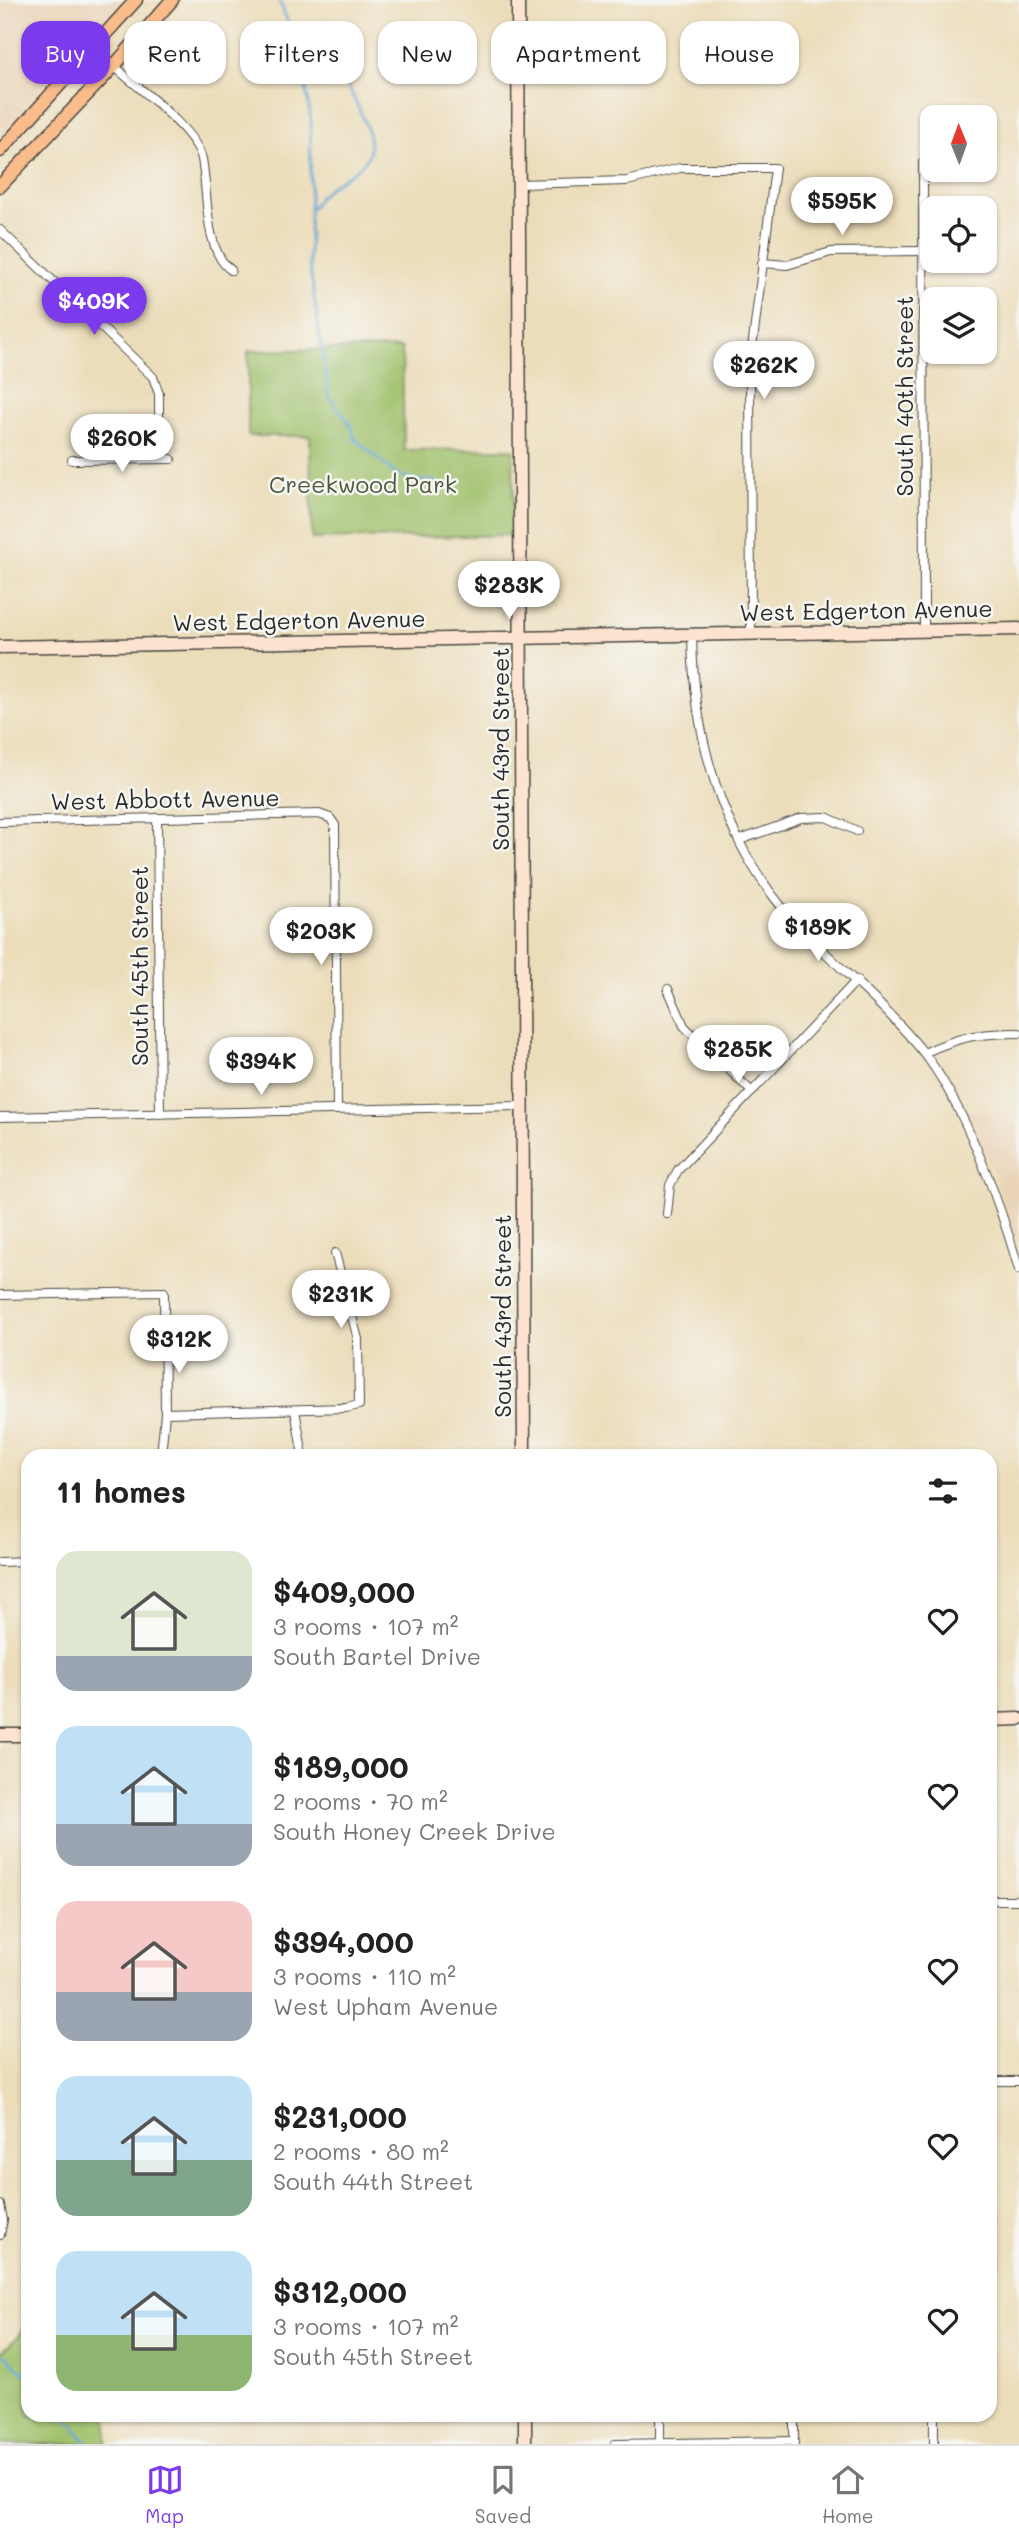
<!DOCTYPE html>
<meta charset="utf-8">
<style>
body{margin:0;font-family:Mali,sans-serif;background:#f2f2f2;color:#222;height:100vh;display:flex;flex-direction:column;font-size:26px;white-space:nowrap}
*{box-sizing:border-box;margin:0}
p{font-size:23px;color:#767676}
.icon{flex:none;width:38px;height:38px;fill:none;stroke:currentColor;stroke-width:2;stroke-linecap:round;stroke-linejoin:round}
.map{position:relative;flex:1;overflow:hidden}
.sheet{position:absolute;left:21px;top:1449px;width:976px;height:973px;display:flex;flex-direction:column;background:#fff;border-radius:21px;box-shadow:0 2px 5px #0004}
.sheet>*{flex:none}
.hud{position:absolute;left:21px;top:21px;width:978px;height:63px;display:flex;gap:14px}
.needle{width:46px;rotate:359deg}
.tools{position:absolute;left:920px;top:105px;display:grid;gap:14px}
.tools a{display:grid;place-items:center;width:77px;height:77px;border-radius:14px;background:#fff;box-shadow:0 2px 5px #0004;font-size:35px}
.price{position:absolute;translate:-50% -60px;padding:0 16px;border-radius:24px;background:#fff;color:#222;font-size:23px;line-height:46px;filter:drop-shadow(0 2px 4px #0008)}
.price::after{content:'';position:absolute;left:50%;top:42px;width:21px;height:16px;margin-left:-10px;background:inherit;clip-path:polygon(0 0,100% 0,50% 100%)}
.price.active{background:#7c3aed;color:#fff}
ul{padding:0;list-style:none}
li{display:flex;align-items:center;gap:21px;height:175px;padding:0 35px}
li span{display:grid;place-items:center;flex:none;width:196px;height:140px;border-radius:21px;color:#555}
li>.icon{margin-inline-start:auto}
span .icon{width:84px;height:84px;fill:#fffc;stroke-width:1}
li b{font-size:30px}
h2{display:flex;justify-content:space-between;align-items:center;height:84px;padding:0 35px;font-size:30px}
.chip{padding:0 24px;border-radius:21px;background:#fff;box-shadow:0 2px 5px #0004;font-size:24px;line-height:63px}
.chip.active{background:#7c3aed;color:#fff}
.menu{display:flex;justify-content:space-around;align-items:center;height:98px;border-top:2px solid #e0e0e0;background:#fff;font-size:19px;color:#767676}
.menu a{display:grid;justify-items:center;gap:4px}
.menu .active{color:#7c3aed}
.map>svg:first-child{display:block}
.built{fill:#ead4b8}
.green{fill:#9ebf68;stroke:#64754a;stroke-width:2}
.lines{fill:none;stroke-linecap:round;stroke-linejoin:round}
.stream{stroke:#5ea4d3;stroke-width:2.5}
.street-casing{stroke:#484640;stroke-width:10}
.secondary-casing{stroke:#484640;stroke-width:15}
.primary-casing{stroke:#484640;stroke-width:15}
.street{stroke:#fff;stroke-width:8}
.secondary{stroke:#fde4d1;stroke-width:12}
.primary{stroke:#fabc8b;stroke-width:12}
.labels{text-anchor:middle;dominant-baseline:central;stroke-width:5;stroke-linejoin:round;paint-order:stroke}
.street-label{font-size:23px;fill:#2b2b2b;stroke:#f6f6f2}
.park-label{font-size:23px;fill:#4e573d;stroke:#f6f6f2}
</style>
<div class="map">
<svg width="1019" height="2444" viewBox="0 0 1019 2444">
<rect width="100%" height="100%" fill="#f6f6f2"/>
<filter id="ink" filterUnits="userSpaceOnUse"><feTurbulence type="fractalNoise" baseFrequency=".0143" numOctaves="2"/><feDisplacementMap in="SourceGraphic" scale="14" xChannelSelector="R" yChannelSelector="G"/><feConvolveMatrix kernelMatrix="1 2 1 2 8 2 1 2 1" color-interpolation-filters="sRGB"/></filter>
<filter id="wash" filterUnits="userSpaceOnUse"><feTurbulence type="fractalNoise" baseFrequency=".00686" numOctaves="4" result="noise"/><feDisplacementMap in="SourceGraphic" scale="28" xChannelSelector="R" yChannelSelector="G"/><feGaussianBlur stdDeviation="1.57" result="paint"/><feColorMatrix in="noise" values="0 0 0 0 0 0 0 0 0 0 0 0 0 0 0 0 0 1.4 0 .05"/><feComposite in="paint" operator="in"/></filter>
<g filter="url(#wash)">
<rect width="100%" height="100%" fill="#ecddba"/>
<g class="built">
<path d="M0,0H127L0,138Z"/>
<path d="M1019,1110V1251L991,1166L964,1111Z"/>
</g>
<g class="green">
<path d="M402,348L404,450L513,449L514,535L312,539L310,436H248V351Z"/>
<path d="M28,2321V2415H107V2444H0V2353L18,2337Z"/>
</g>
<g class="lines">
<g class="stream">
<path d="M279,0L301,56L311,120L309,262L329,397L349,422L355,439L396,474L413,480L435,481"/>
<path d="M294,41L335,47C338,56 339,65 342,74C350,94 382,141 365,161C348,181 330,178 312,208"/>
<path d="M4,2354L28,2376"/>
<path d="M64,2415L88,2444"/>
</g>
</g>
</g>
<g filter="url(#ink)">
<g class="lines">
<defs>
<g id="street">
<path d="M114,66C137,87 196,130 202,159C208,190 204,252 231,270"/>
<path d="M923,162L924,630"/>
<path d="M519,184L627,181L680,168H775L750,364L751,633"/>
<path d="M0,230L153,377L159,394V459"/>
<path d="M762,263L787,265L831,252L922,251"/>
<path d="M72,460L171,459"/>
<path d="M692,634C693,737 722,841 792,919C834,965 884,1003 923,1052C964,1103 1001,1206 1019,1270"/>
<path d="M157,818L160,1114"/>
<path d="M0,822L319,814L330,818L335,825L337,1110"/>
<path d="M740,840L801,818L826,817L857,831"/>
<path d="M668,989L684,1026L752,1092"/>
<path d="M924,1053C960,1036 980,1033 1019,1033"/>
<path d="M0,1117L522,1106"/>
<path d="M667,1214L670,1185L678,1170L857,980"/>
<path d="M0,1295L164,1292L165,1413L161,1456"/>
<path d="M295,1410L303,1456"/>
<path d="M165,1413L346,1408L359,1405L358,1339L335,1253"/>
<path d="M0,1562L28,1561"/>
<path d="M990,1900H1019"/>
<path d="M990,2081H1019"/>
<path d="M0,2205L3,2220L0,2235"/>
<path d="M615,2444L794,2441"/>
<path d="M660,2444V2415"/>
<path d="M794,2444V2415"/>
<path d="M934,2444V2415"/>
</g>
<g id="secondary">
<path d="M518,0L524,1456"/>
<path d="M0,647L1019,629"/>
<path d="M990,1720L1019,1719"/>
<path d="M0,1735H28"/>
<path d="M525,2444V2415"/>
</g>
<g id="primary">
<path d="M0,151L136,0"/>
<path d="M0,186L114,66L172,0"/>
</g>
</defs>
<use href="#street" class="street-casing"/>
<use href="#secondary" class="secondary-casing"/>
<use href="#primary" class="primary-casing"/>
<use href="#street" class="street"/>
<use href="#secondary" class="secondary"/>
<use href="#primary" class="primary"/>
</g>
</g>
<g class="labels">
<g class="street-label">
<text transform="translate(904 396) rotate(-90)">South 40th Street</text>
<text transform="translate(866 610) rotate(-1)">West Edgerton Avenue</text>
<text transform="translate(299 620) rotate(-1)">West Edgerton Avenue</text>
<text transform="translate(500 749) rotate(-90)">South 43rd Street</text>
<text transform="translate(165 799) rotate(-1)">West Abbott Avenue</text>
<text transform="translate(139 966) rotate(-90)">South 45th Street</text>
<text transform="translate(502 1316) rotate(-90)">South 43rd Street</text>
</g>
<g class="park-label">
<text x="363" y="484">Creekwood Park</text>
</g>
</g>
</svg>
<div class="tools">
<a><svg class="needle" viewBox="-14 -14 28 28"><path d="M0-13l5 13h-10z" fill="#e53935"/><path d="M0 13l5-13h-10z" fill="#767676"/></svg></a>
<a><svg class="icon" aria-label="locate" viewBox="0 0 24 24"><circle cx="12" cy="12" r="6"/><path d="M12 2v4M12 18v4M2 12h4M18 12h4"/></svg></a>
<a><svg class="icon" aria-label="layers" viewBox="0 0 24 24"><path d="M12 4l9 5-9 5-9-5zM3 14l9 5 9-5"/></svg></a>
</div>
<b class="price" style="left:842px;top:237px">$595K</b>
<b class="price active" style="left:94px;top:337px">$409K</b>
<b class="price" style="left:764px;top:401px">$262K</b>
<b class="price" style="left:122px;top:474px">$260K</b>
<b class="price" style="left:509px;top:621px">$283K</b>
<b class="price" style="left:818px;top:963px">$189K</b>
<b class="price" style="left:321px;top:967px">$203K</b>
<b class="price" style="left:738px;top:1085px">$285K</b>
<b class="price" style="left:261px;top:1097px">$394K</b>
<b class="price" style="left:341px;top:1330px">$231K</b>
<b class="price" style="left:179px;top:1375px">$312K</b>
<div class="hud">
<a class="chip active">Buy</a>
<a class="chip">Rent</a>
<a class="chip">Filters</a>
<a class="chip">New</a>
<a class="chip">Apartment</a>
<a class="chip">House</a>
</div>
<section class="sheet">
<h2>11 homes<svg class="icon" aria-label="filters" viewBox="0 0 24 24"><path d="M4 7h16M4 17h16"/><circle cx="9" cy="7" r="2"/><circle cx="15" cy="17" r="2"/></svg></h2>
<ul>
<li><span style="background:linear-gradient(#dfe7d0 75%,#9aa5b1 0)"><svg class="icon" aria-label="home" viewBox="0 0 24 24"><path d="M3 11l9-7 9 7M6 9v11h12V9"/></svg></span><div><b>$409,000</b><p>3 rooms · 107 m²</p><p>South Bartel Drive</p></div><svg class="icon" aria-label="heart" viewBox="0 0 24 24"><path d="M12 20l-8-8c-3-5 5-10 8-4 3-6 11-1 8 4z"/></svg></li>
<li><span style="background:linear-gradient(#bfe0f5 70%,#9aa5b1 0)"><svg class="icon" aria-label="home" viewBox="0 0 24 24"><path d="M3 11l9-7 9 7M6 9v11h12V9"/></svg></span><div><b>$189,000</b><p>2 rooms · 70 m²</p><p>South Honey Creek Drive</p></div><svg class="icon" aria-label="heart" viewBox="0 0 24 24"><path d="M12 20l-8-8c-3-5 5-10 8-4 3-6 11-1 8 4z"/></svg></li>
<li><span style="background:linear-gradient(#f6c9c9 65%,#9aa5b1 0)"><svg class="icon" aria-label="home" viewBox="0 0 24 24"><path d="M3 11l9-7 9 7M6 9v11h12V9"/></svg></span><div><b>$394,000</b><p>3 rooms · 110 m²</p><p>West Upham Avenue</p></div><svg class="icon" aria-label="heart" viewBox="0 0 24 24"><path d="M12 20l-8-8c-3-5 5-10 8-4 3-6 11-1 8 4z"/></svg></li>
<li><span style="background:linear-gradient(#bfe0f5 60%,#7fa58c 0)"><svg class="icon" aria-label="home" viewBox="0 0 24 24"><path d="M3 11l9-7 9 7M6 9v11h12V9"/></svg></span><div><b>$231,000</b><p>2 rooms · 80 m²</p><p>South 44th Street</p></div><svg class="icon" aria-label="heart" viewBox="0 0 24 24"><path d="M12 20l-8-8c-3-5 5-10 8-4 3-6 11-1 8 4z"/></svg></li>
<li><span style="background:linear-gradient(#bfe0f5 60%,#8fb573 0)"><svg class="icon" aria-label="home" viewBox="0 0 24 24"><path d="M3 11l9-7 9 7M6 9v11h12V9"/></svg></span><div><b>$312,000</b><p>3 rooms · 107 m²</p><p>South 45th Street</p></div><svg class="icon" aria-label="heart" viewBox="0 0 24 24"><path d="M12 20l-8-8c-3-5 5-10 8-4 3-6 11-1 8 4z"/></svg></li>
</ul>
</section>
</div>
<nav class="menu">
<a class="active"><svg class="icon" aria-label="map" viewBox="0 0 24 24"><path d="M3 6l6-2 6 2 6-2v14l-6 2-6-2-6 2zM9 4v14M15 6v14"/></svg>Map</a>
<a><svg class="icon" aria-label="saved" viewBox="0 0 24 24"><path d="M7 4h10v16l-5-4-5 4z"/></svg>Saved</a>
<a><svg class="icon" aria-label="home" viewBox="0 0 24 24"><path d="M3 11l9-7 9 7M6 9v11h12V9"/></svg>Home</a>
</nav>
